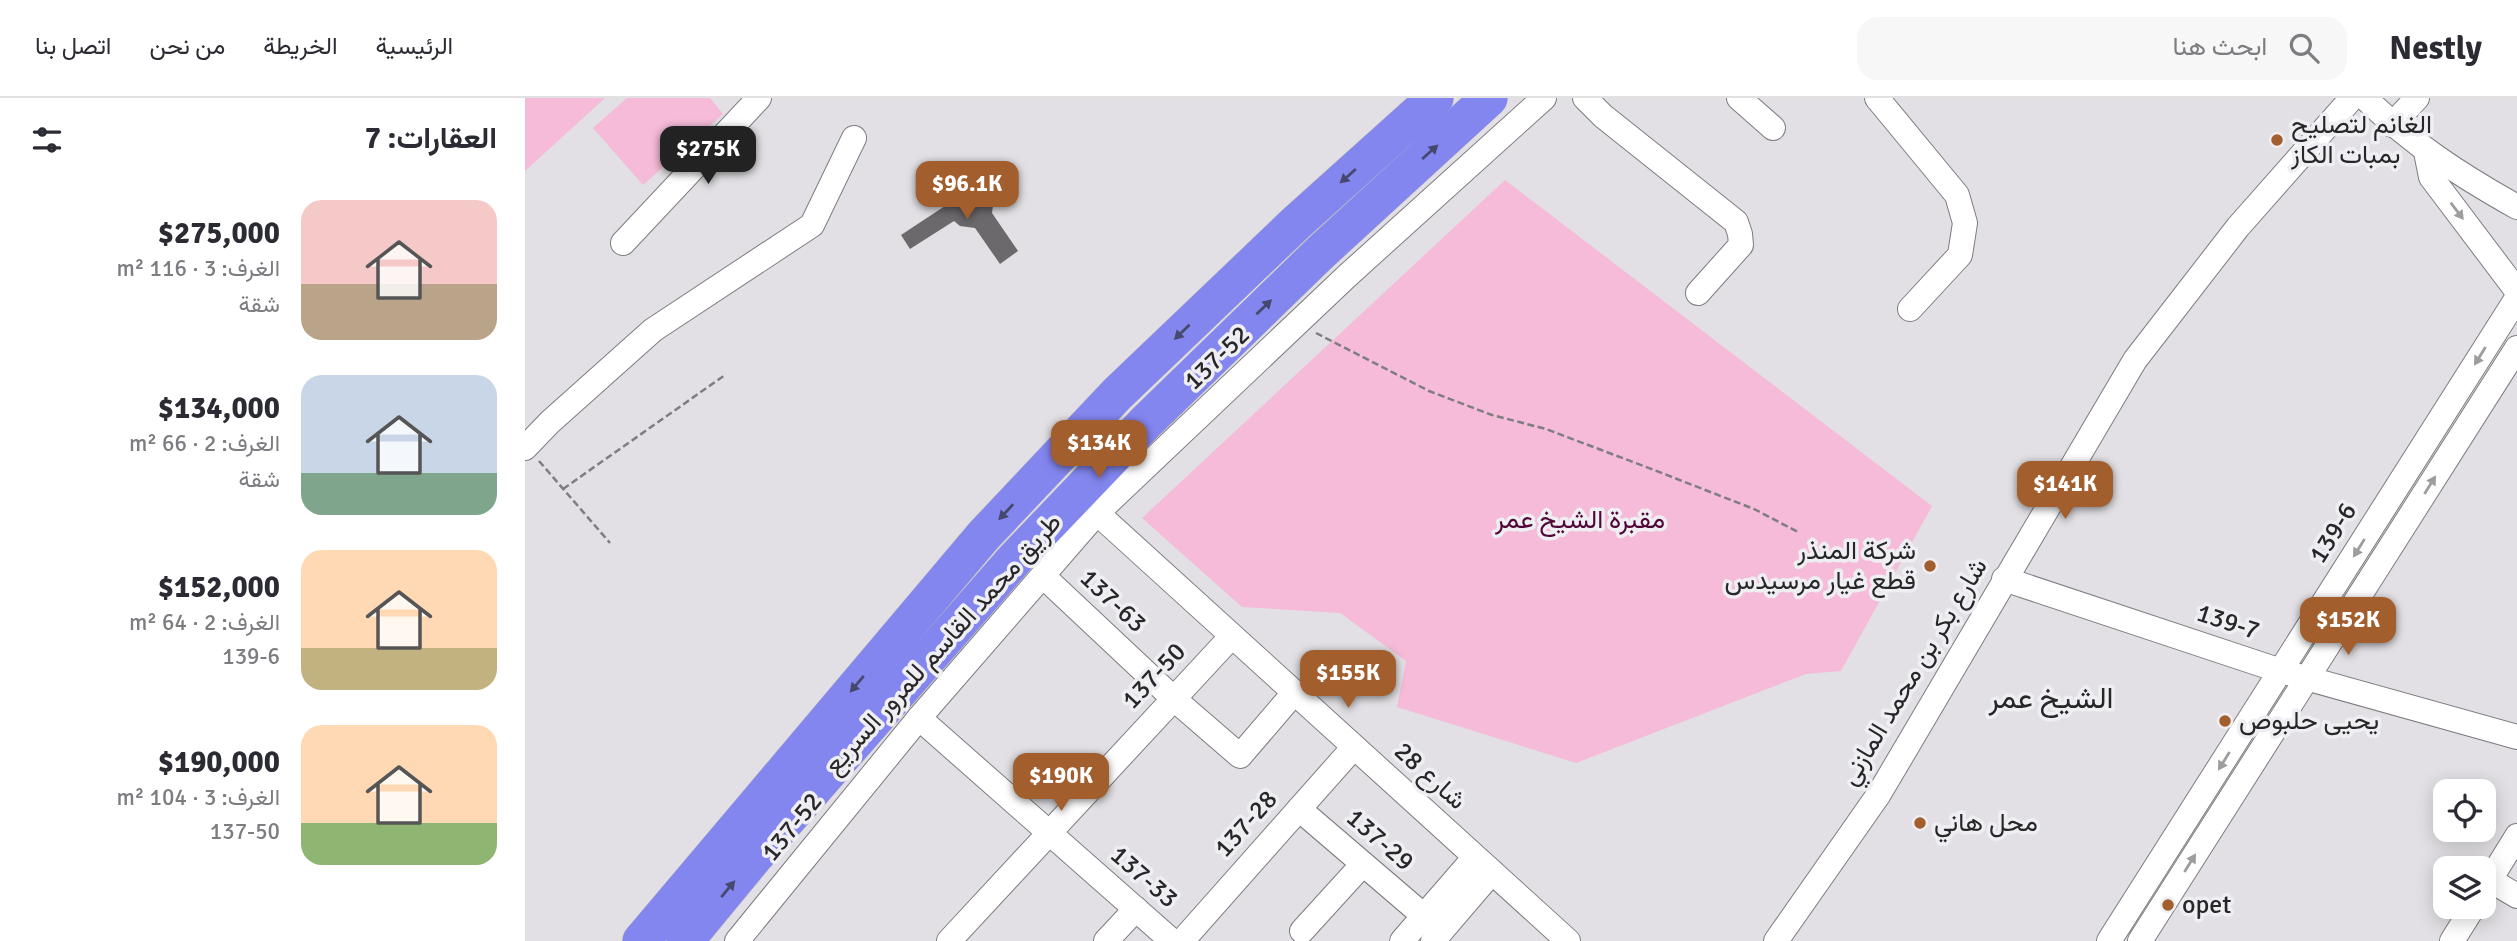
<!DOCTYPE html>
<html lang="ar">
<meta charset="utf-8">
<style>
body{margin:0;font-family:Signika,Vazirmatn,sans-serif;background:#f7f7f7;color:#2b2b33;direction:rtl;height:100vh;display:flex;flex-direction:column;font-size:26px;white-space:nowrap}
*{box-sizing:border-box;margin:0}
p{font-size:23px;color:#7c7c81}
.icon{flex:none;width:38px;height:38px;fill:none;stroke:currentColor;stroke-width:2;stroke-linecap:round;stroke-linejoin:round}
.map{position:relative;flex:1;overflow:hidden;direction:ltr}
.drawer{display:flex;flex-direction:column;background:#fff;width:525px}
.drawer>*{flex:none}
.buttons{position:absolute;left:1908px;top:681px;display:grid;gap:14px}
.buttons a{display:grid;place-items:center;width:63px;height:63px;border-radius:14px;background:#fff;box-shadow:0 4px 18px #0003;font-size:35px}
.price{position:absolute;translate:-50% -60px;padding:0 16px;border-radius:14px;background:#a25f2d;color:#fff;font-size:23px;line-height:46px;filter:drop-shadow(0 2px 4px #0008)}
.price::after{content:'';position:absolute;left:50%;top:42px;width:21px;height:16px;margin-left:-10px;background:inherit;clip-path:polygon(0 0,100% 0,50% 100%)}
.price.selected{background:#222;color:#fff}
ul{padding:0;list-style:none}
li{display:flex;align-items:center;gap:21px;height:175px;padding:0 28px}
li span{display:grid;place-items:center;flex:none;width:196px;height:140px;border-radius:21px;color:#555}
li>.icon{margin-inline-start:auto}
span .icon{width:84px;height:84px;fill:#fffc;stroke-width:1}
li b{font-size:30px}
h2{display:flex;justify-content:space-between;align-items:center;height:84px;padding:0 28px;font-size:30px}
header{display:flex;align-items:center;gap:42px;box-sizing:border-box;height:98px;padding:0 35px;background:#fff;border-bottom:2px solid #e1e1e2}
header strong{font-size:33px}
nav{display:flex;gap:38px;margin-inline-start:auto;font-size:24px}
.search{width:490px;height:63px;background:#f7f7f7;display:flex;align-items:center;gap:18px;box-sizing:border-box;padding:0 24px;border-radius:21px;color:#7c7c81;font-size:26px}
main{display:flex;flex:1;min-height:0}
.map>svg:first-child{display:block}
.green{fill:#f5bbd8}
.building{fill:#6c696c}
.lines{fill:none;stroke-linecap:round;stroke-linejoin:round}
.minor-casing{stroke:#7d7c80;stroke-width:26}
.highway-casing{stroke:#bebebe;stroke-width:38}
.path{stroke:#7f7d80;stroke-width:2.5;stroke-dasharray:7 3.5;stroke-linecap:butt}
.minor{stroke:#fff;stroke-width:24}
.highway{stroke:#8386ef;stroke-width:37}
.oneway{fill:#47486e}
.oneway2{fill:#9e9d9e}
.poi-dot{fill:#a25f2d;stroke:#efeef2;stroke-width:2.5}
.labels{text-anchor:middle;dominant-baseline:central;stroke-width:7;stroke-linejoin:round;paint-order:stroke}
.poi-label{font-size:26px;fill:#272628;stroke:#efeef2;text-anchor:start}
.street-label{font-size:26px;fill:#272628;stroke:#efeef2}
.park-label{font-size:26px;fill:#500636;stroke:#efeef2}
.quarter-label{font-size:30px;fill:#272628;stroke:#efeef2}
</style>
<header>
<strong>Nestly</strong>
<div class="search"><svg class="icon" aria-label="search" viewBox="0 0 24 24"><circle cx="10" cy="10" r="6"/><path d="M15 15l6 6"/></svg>ابحث هنا</div>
<nav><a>الرئيسية</a><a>الخريطة</a><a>من نحن</a><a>اتصل بنا</a></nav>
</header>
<main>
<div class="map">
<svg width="1992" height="843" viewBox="0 0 1992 843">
<rect width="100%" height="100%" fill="#e2e0e4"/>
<g class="green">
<path d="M0,0H80L0,73Z"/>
<path d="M102,0H185L198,16L118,87L68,30Z"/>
<path d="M980,82L1407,408L1316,573L1281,576L1051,665L872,609L881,563L815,515L717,509L617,420Z"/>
</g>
<path class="building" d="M445,85L452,86L464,94L468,108L467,115L493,153L475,166L450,130L435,128L429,123L385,151L376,137L423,106L432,90Z"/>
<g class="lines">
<defs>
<g id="minor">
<path d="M1060,0L1078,18L1211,124L1215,136L1216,147L1173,195"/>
<path d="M1214,0L1248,30"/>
<path d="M1352,0L1432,97L1440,125L1435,157L1385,211"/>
<path d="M1840,0C1887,46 1935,77 1992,109"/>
<path d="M1867,27L1892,0"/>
<path d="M1901,54L1906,79L1992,193"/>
<path d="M98,145L234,0"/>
<path d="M0,350L25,324L128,232L287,127L329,40"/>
<path d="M572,415L1043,843"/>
<path d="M518,478L649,601L715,658L769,595"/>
<path d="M1479,481L1756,573L1992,639"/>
<path d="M394,620L647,843"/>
<path d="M774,711L899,818"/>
<path d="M1965,782L1992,798"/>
<path d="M1958,793L1992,738"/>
<path d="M777,833L838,766"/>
<path d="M212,843L394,620L572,415L822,178L1019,0"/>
<path d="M424,843L707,538"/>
<path d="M581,843L611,811"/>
<path d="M657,843L829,649"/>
<path d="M877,843L950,759"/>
<path d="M908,843L967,774"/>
<path d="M1251,843L1354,696L1610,262L1713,129L1827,0"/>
<path d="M1584,843L1992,200"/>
<path d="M1615,843L1992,250"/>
<path d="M1927,843L1949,808"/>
</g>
<g id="highway">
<path d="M116,843L459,437L592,296L771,125L910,0"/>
<path d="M160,843L231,757L488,463L621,324L795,155L964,0"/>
</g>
</defs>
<use href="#minor" class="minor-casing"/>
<use href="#highway" class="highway-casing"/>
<g class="path">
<path d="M791,235L904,293L967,317L1021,331L1129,372L1229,411L1275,435"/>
<path d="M14,363L85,445"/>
<path d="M38,391L200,277"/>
</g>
<use href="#minor" class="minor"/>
<use href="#highway" class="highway"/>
</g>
<defs><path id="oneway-solid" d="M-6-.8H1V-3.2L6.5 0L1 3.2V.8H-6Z" transform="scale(1.75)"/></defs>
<g class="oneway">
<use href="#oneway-solid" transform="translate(905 54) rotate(-42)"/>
<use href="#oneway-solid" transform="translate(823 78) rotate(138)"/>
<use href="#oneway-solid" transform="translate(739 209) rotate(-44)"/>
<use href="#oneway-solid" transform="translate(657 234) rotate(136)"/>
<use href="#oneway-solid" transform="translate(481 414) rotate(133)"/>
<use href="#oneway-solid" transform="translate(332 586) rotate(130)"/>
<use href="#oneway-solid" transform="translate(203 791) rotate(-50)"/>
</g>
<g class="oneway2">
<use href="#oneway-solid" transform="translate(1932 113) rotate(53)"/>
<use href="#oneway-solid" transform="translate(1955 258) rotate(122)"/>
<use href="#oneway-solid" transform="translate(1905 387) rotate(-58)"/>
<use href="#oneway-solid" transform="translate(1834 450) rotate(122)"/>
<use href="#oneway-solid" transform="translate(1699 663) rotate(122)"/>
<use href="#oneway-solid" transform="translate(1665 765) rotate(-58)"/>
</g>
<g class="poi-dot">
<circle cx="1752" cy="42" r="7"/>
<circle cx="1405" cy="468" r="7"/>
<circle cx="1700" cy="623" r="7"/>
<circle cx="1395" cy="725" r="7"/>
<circle cx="1643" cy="807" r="7"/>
</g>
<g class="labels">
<g class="poi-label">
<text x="1766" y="27">الغانم لتصليح<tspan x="1766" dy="30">بمبات الكاز</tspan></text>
<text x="1391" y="453" text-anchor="end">شركة المنذر<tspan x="1391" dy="30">قطع غيار مرسيدس</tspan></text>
<text x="1714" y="623">يحيى حلبوص</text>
<text x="1409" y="725">محل هاني</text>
<text x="1657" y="807">opet</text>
</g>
<g class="street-label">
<text transform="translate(692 260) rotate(-44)">137-52</text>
<text transform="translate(1808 435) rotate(-58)">139-6</text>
<text transform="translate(588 503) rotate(43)">137-63</text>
<text transform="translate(1703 524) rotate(18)">139-7</text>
<text transform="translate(418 546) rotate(-48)">طريق محمد القاسم للمرور السريع</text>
<text transform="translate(1389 574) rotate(-59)">شارع بكر بن محمد المازني</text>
<text transform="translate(629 578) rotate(-47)">137-50</text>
<text transform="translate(905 678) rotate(42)">شارع 28</text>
<text transform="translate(721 726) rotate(-48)">137-28</text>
<text transform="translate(267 729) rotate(-51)">137-52</text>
<text transform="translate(855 742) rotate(41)">137-29</text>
<text transform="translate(619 779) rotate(41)">137-33</text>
</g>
<g class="park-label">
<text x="1055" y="422">مقبرة الشيخ عمر</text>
</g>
<g class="quarter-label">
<text x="1526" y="600">الشيخ عمر</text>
</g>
</g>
</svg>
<div class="buttons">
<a><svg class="icon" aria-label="locate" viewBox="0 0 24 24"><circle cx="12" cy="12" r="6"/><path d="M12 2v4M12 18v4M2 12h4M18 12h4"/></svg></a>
<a><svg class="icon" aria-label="layers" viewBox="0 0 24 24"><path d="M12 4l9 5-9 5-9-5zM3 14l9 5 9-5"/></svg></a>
</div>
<b class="price selected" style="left:183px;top:88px">$275K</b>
<b class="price" style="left:442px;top:123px">$96.1K</b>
<b class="price" style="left:574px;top:382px">$134K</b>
<b class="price" style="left:1540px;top:423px">$141K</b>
<b class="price" style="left:1823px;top:559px">$152K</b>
<b class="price" style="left:823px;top:612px">$155K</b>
<b class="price" style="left:536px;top:715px">$190K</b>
</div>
<section class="drawer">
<h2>العقارات: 7<svg class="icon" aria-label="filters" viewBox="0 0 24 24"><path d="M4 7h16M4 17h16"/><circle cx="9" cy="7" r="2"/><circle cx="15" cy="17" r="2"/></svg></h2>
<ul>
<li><span style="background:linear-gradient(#f6c9c9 60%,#b9a48a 0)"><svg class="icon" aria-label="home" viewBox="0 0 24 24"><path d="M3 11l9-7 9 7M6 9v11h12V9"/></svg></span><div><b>$275,000</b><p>الغرف: 3 · 116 m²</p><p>شقة</p></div></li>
<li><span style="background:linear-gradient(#c9d6e8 70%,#7fa58c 0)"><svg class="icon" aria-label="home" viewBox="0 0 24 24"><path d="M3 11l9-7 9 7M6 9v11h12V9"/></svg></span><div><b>$134,000</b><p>الغرف: 2 · 66 m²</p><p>شقة</p></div></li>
<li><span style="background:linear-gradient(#ffd9b3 70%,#c2b280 0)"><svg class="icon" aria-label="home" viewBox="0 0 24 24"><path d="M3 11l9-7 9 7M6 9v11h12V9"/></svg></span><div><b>$152,000</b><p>الغرف: 2 · 64 m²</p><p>139-6</p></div></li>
<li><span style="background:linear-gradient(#ffd9b3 70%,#8fb573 0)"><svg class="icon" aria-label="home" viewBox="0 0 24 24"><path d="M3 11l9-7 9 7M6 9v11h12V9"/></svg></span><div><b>$190,000</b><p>الغرف: 3 · 104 m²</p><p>137-50</p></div></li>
</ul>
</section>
</main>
